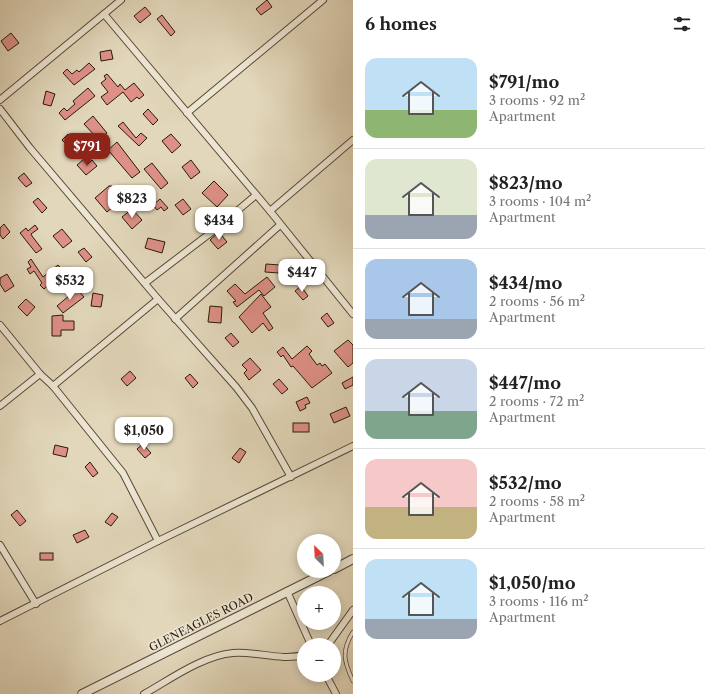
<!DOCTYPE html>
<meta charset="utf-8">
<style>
body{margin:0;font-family:"Libre Caslon Text",serif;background:#f6f6f6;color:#222;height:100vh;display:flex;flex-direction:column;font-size:15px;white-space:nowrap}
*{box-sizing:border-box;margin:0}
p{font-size:13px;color:#767676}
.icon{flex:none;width:22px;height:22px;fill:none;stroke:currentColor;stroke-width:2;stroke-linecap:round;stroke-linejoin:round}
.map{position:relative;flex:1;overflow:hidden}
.side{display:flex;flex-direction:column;background:#fff;width:352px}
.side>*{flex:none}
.needle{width:26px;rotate:336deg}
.buttons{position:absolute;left:297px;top:534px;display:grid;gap:8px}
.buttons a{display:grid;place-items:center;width:44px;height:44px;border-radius:50%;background:#fff;box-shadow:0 2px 10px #0003;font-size:20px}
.price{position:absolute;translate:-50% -34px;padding:0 9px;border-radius:8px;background:#fff;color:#222;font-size:13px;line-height:26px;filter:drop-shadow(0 1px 2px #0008)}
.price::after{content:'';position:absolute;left:50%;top:24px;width:12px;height:9px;margin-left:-6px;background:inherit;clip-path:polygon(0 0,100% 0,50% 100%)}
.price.active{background:#8f2418;color:#fff}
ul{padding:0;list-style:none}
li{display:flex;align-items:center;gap:12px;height:100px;padding:0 12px}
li+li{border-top:1px solid #e0e0e0}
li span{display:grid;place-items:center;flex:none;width:112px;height:80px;border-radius:12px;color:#555}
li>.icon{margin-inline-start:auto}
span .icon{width:48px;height:48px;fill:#fffc;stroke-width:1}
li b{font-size:17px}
h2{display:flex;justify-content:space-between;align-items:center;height:48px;padding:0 12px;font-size:17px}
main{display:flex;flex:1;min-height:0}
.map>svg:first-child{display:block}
.building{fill:#de9086;stroke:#29190b}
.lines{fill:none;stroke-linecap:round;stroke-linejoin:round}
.service-casing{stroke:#574837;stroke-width:4.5}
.minor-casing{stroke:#574837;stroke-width:8}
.tertiary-casing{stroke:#574837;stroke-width:10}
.service{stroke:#ece5d2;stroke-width:3}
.minor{stroke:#ece5d2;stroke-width:6}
.tertiary{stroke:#ece5d2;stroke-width:8}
.labels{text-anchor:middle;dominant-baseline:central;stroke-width:3.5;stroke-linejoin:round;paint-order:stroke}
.street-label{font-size:11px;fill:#29190b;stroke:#ece5d2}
</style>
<main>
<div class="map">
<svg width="353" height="694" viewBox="0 0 353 694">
<rect width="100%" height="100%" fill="#e2d7ba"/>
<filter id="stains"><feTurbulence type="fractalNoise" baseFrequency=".005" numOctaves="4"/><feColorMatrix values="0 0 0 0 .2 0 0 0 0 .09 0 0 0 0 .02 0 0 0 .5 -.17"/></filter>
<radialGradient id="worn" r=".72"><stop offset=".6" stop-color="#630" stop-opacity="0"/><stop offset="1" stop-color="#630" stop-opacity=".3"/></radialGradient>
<g class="building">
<path d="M267,0L272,7L261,15L256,9Z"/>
<path d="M145,7L151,14L140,23L134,16Z"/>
<path d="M162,15L175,32L171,36L157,19Z"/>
<path d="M11,33L19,43L8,51L1,41Z"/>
<path d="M111,50L113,59L101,61L100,52Z"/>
<path d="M89,63L95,69L74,85L63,73L67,69L72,74L77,70L79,72Z"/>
<path d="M107,74L118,87L120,84L125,90L134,83L144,95L139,99L137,97L131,102L123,92L107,105L101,97L108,92L101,83L106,79L104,76Z"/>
<path d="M88,88L95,96L65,120L59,113L64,108L67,111L75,104L73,101Z"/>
<path d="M46,91L55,94L51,106L43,104Z"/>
<path d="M148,109L158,120L153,125L143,114Z"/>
<path d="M93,116L107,133L103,136L101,133L96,137L84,124Z"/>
<path d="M123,122L136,138L141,133L147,138L139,146L118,126Z"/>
<path d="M68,134L77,144L71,149L62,140Z"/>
<path d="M171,134L181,145L172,153L162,141Z"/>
<path d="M117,142L140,172L132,178L108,150Z"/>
<path d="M84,159L88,164L92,160L97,166L86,175L77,165Z"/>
<path d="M191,160L200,172L191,179L182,167Z"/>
<path d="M152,163L168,183L161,189L144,169Z"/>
<path d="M24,173L32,183L26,187L18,178Z"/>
<path d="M214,181L228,195L217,207L202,193Z"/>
<path d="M109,186H112L118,192L116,194L118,198L113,202L115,205L107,212L95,198Z"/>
<path d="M38,198L47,208L42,213L33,202Z"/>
<path d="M160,199L168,208L164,211L161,207L157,210L153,205Z"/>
<path d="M183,199L191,209L183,215L175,205Z"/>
<path d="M132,209L142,220L132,229L122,217Z"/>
<path d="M4,224L10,232L3,239L0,235V228Z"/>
<path d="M35,225L38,229L31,234L32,236L42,249L36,253L20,233L26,228L28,231Z"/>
<path d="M62,229L72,241L63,248L53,236Z"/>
<path d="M219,232L227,242L218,249L210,240Z"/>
<path d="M148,238L165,242L162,253L145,248Z"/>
<path d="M84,248L92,257L86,262L78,252Z"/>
<path d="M31,259L43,277L58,265L66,274L58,281L56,279L44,289L40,285L42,283L34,271L30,274L27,269L31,267L28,262Z"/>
<path d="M266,264L280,265L279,273L265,272Z"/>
<path d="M7,274L14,286L5,292L0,284V278Z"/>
<path d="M267,277L275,287L264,296L259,290L237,307L233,302L236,301L227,291L235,284L245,294Z"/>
<path d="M301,286L308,296L303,300L295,291Z"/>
<path d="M77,289L84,297L63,313L57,306Z"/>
<path d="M93,293L103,295L101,307L91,306Z"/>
<path d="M261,294L271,307L263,313L273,328L269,331L263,323L252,333L239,317Z"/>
<path d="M26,299L35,307L27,316L18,307Z"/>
<path d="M210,306L222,307L221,323L208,322Z"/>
<path d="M327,313L334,323L328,327L321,318Z"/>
<path d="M63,315V321H74V330H61V336H52V316Z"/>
<path d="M231,333L239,342L233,347L225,338Z"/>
<path d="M348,340L353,345V363L348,367L334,351Z"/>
<path d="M307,346L312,351L309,354L317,365L320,363L322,366L325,364L332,373L312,388L293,366L291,367L283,355L281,357L277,352L283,347L292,359Z"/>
<path d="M250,358L261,370L249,380L244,373L247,370L242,365Z"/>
<path d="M130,371L136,378L127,386L121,379Z"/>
<path d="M190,374L198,383L193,388L185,378Z"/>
<path d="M353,377V385L345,389L342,383Z"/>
<path d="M279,379L288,389L282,394L273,384Z"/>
<path d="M307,397L310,403L305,405L306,408L300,411L296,402Z"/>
<path d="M346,407L350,416L334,423L330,414Z"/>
<rect x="293" y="423" width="16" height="9"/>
<path d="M143,444L151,453L145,458L137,449Z"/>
<path d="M55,445L68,448L66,457L53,454Z"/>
<path d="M240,448L246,452L239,463L232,458Z"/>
<path d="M90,462L98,473L93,477L85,467Z"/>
<path d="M17,510L26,521L20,526L11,515Z"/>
<path d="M112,513L118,517L111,526L105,522Z"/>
<path d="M85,530L89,537L77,543L73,535Z"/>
<rect x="40" y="553" width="13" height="7"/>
</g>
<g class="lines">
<defs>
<path id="service" d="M353,632C341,651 344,662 353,681"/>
<g id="minor">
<path d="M104,14L270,211L353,314"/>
<path d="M0,100L121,0"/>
<path d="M0,109L30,148L158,299L236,387L252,408L291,477"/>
<path d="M187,113L323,0"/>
<path d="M270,211L353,140"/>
<path d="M145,283L213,231L256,195"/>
<path d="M175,319L280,225"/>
<path d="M0,325L40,374L53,386L123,473L158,541"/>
<path d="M53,386L158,299"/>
<path d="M0,406L40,374"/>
<path d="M0,545L36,604"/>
<path d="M287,591L311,645"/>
<path d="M0,621L158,541L353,446"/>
<path d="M328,645L353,610"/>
<path d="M326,675L336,694"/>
<path d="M144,694C169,680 204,655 233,653C257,651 280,661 304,655"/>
</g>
<g id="tertiary">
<path d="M334,569L353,559"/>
<path d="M82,694L329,571"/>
</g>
</defs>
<use href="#service" class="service-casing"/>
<use href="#minor" class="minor-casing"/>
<use href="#tertiary" class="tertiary-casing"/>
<use href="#service" class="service"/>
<use href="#minor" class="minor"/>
<use href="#tertiary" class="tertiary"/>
</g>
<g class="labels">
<g class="street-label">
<text transform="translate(201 622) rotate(-27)">GLENEAGLES ROAD</text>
</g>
</g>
<rect width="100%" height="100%" filter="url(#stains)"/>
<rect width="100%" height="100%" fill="url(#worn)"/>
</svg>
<div class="buttons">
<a><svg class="needle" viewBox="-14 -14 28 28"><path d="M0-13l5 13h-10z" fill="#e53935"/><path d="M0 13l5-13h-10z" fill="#767676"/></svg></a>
<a>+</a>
<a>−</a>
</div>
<b class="price active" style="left:87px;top:167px">$791</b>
<b class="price" style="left:132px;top:219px">$823</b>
<b class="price" style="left:219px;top:241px">$434</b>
<b class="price" style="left:302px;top:293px">$447</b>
<b class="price" style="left:70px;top:301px">$532</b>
<b class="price" style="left:144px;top:451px">$1,050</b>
</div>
<section class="side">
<h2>6 homes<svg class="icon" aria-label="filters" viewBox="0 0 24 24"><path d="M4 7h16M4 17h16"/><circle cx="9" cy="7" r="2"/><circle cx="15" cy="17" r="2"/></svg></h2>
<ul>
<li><span style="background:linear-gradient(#bfe0f5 65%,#8fb573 0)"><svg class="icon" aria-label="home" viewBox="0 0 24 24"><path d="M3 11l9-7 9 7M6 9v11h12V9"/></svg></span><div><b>$791/mo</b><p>3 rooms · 92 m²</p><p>Apartment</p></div></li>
<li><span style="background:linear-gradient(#dfe7d0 70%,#9aa5b1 0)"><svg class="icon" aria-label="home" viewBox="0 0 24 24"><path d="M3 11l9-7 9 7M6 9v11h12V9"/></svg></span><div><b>$823/mo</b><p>3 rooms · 104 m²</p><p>Apartment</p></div></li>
<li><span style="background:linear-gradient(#a9c7e8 75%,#9aa5b1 0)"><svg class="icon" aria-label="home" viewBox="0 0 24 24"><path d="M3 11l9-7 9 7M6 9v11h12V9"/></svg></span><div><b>$434/mo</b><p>2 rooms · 56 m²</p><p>Apartment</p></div></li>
<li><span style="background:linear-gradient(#c9d6e8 65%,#7fa58c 0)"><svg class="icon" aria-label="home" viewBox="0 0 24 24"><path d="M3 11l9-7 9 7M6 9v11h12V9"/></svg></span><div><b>$447/mo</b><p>2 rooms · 72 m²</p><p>Apartment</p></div></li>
<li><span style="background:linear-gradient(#f6c9c9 60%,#c2b280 0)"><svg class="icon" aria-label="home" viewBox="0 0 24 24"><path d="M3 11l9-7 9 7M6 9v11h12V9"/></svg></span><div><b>$532/mo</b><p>2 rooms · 58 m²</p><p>Apartment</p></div></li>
<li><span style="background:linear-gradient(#bfe0f5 75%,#9aa5b1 0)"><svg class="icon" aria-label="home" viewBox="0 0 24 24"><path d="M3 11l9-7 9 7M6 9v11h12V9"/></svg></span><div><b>$1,050/mo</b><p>3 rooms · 116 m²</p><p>Apartment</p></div></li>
</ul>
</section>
</main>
